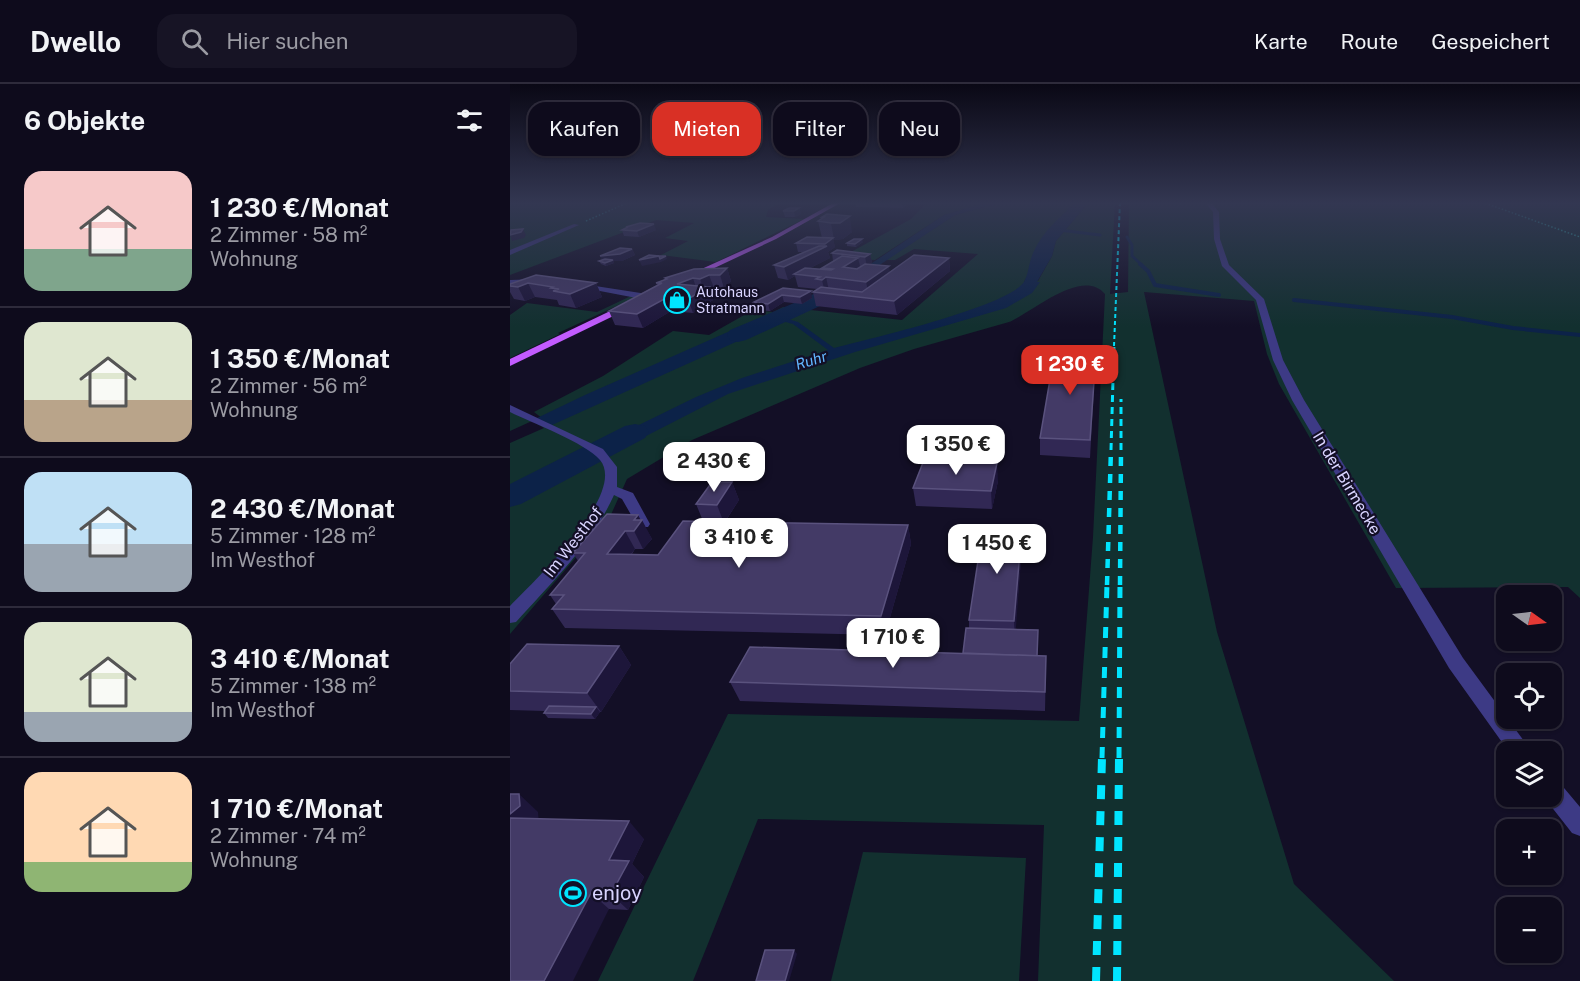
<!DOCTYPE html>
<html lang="de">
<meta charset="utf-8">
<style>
body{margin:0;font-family:"Public Sans",sans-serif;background:#171425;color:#f1f3f6;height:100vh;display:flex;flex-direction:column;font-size:22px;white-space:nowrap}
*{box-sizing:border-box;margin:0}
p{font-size:20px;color:#9b9ba3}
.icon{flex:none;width:33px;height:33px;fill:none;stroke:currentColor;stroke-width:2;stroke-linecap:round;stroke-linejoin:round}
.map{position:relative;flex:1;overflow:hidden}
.side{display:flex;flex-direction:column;background:#0e0b1c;width:510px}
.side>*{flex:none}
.banner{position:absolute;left:18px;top:18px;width:570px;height:54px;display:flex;gap:12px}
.needle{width:39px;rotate:104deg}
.buttons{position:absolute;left:986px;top:501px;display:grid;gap:12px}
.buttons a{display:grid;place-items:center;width:66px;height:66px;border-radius:12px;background:#0e0b1c;box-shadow:0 2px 4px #0004,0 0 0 2px #2e2b3b;font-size:30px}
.price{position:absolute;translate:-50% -51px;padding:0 14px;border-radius:12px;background:#fff;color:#222;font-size:20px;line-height:39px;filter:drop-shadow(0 2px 3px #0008)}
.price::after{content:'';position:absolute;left:50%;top:36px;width:18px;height:14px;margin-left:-9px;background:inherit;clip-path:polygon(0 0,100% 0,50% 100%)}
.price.current{background:#d93025;color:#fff}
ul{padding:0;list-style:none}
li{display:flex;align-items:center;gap:18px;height:150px;padding:0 24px}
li+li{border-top:2px solid #2e2b3b}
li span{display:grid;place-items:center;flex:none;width:168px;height:120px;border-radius:18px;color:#555}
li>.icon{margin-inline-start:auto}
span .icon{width:72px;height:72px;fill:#fffc;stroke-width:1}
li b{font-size:26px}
h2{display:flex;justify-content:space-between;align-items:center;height:72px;padding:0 24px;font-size:26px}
.chip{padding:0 21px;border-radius:18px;background:#0e0b1c;box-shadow:0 2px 4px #0004,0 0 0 2px #2e2b3b;font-size:21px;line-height:54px}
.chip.current{background:#d93025;color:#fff}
header{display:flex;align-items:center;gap:36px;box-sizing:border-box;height:84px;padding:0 30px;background:#0e0b1c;border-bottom:2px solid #2e2b3b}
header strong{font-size:28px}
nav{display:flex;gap:33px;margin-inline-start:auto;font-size:21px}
.search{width:420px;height:54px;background:#171425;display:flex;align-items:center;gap:15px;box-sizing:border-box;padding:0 21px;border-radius:18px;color:#9b9ba3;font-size:22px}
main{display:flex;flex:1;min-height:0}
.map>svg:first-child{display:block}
.green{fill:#12302f}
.water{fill:#0c2248}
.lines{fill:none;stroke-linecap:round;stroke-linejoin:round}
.stream-far1{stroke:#0c2248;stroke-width:3}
.stream{stroke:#0c2248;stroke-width:4}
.river{fill:#0c2248;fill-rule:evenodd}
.path{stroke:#2fb8b0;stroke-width:1.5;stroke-dasharray:1.5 2;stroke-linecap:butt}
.minor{fill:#3d3a85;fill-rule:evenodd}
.major{fill:#c25bff;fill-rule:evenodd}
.rail-far4{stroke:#00e5ff;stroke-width:2;stroke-dasharray:4 3;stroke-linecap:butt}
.rail-far3{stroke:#00e5ff;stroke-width:3;stroke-dasharray:7 5;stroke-linecap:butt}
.rail-far2{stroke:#00e5ff;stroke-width:4.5;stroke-dasharray:9 8;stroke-linecap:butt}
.rail-far1{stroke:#00e5ff;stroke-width:5;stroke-dasharray:11 9;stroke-linecap:butt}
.rail{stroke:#00e5ff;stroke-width:8;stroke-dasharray:14 12;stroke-linecap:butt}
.wall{fill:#312854}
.shaded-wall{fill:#1d163a}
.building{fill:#433a66;stroke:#5a527e;stroke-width:1.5}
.labels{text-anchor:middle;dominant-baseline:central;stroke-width:4.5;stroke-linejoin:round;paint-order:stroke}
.far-poi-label{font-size:14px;fill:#d9d4ff;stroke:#130f26;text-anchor:start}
.far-water-label{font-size:15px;font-style:italic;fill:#62b6ff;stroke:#130f26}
.street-label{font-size:16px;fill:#d9d4ff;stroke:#130f26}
.near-poi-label{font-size:20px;fill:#d9d4ff;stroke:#130f26;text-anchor:start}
</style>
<header>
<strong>Dwello</strong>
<div class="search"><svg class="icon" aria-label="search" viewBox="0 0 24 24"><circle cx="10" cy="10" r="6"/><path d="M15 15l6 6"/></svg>Hier suchen</div>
<nav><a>Karte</a><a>Route</a><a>Gespeichert</a></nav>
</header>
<main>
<section class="side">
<h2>6 Objekte<svg class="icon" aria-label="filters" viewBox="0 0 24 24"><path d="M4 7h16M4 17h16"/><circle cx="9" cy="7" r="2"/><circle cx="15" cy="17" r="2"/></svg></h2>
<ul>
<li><span style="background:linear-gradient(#f6c9c9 65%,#7fa58c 0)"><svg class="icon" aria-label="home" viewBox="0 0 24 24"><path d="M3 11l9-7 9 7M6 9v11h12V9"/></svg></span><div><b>1 230 €/Monat</b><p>2 Zimmer · 58 m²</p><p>Wohnung</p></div></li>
<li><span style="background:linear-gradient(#dfe7d0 65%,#b9a48a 0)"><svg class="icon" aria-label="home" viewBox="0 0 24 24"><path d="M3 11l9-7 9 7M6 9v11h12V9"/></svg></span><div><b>1 350 €/Monat</b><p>2 Zimmer · 56 m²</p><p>Wohnung</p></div></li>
<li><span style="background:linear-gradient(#bfe0f5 60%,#9aa5b1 0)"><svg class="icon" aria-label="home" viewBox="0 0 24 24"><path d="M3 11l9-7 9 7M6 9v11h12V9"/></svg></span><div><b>2 430 €/Monat</b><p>5 Zimmer · 128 m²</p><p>Im Westhof</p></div></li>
<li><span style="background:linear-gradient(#dfe7d0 75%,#9aa5b1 0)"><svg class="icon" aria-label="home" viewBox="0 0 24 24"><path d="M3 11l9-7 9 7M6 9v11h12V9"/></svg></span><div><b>3 410 €/Monat</b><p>5 Zimmer · 138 m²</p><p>Im Westhof</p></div></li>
<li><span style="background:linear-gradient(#ffd9b3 75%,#8fb573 0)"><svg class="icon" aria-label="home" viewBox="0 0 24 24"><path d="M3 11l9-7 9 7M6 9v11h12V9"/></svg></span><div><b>1 710 €/Monat</b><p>2 Zimmer · 74 m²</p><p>Wohnung</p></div></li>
</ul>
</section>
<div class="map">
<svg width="1070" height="897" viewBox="0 0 1070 897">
<rect width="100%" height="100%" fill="#130f26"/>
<g class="green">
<path d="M0,118H271L258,126L256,133L294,135L206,178L151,171L178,157L155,154L184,139L146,136L0,191Z"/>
<path d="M418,118H478L434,131L365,176L330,174L401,135Z"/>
<path d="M493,118H565L548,136L514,198L528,197L542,172L546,157L579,118H605L600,210L618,208L619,118H1070V514L1058,503L886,504L769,300L757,270L744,217L634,208L707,548L784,800L884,897H528L534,741L248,735L183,897H88L218,630L569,637L583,453L595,210C572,183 523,228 499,238L404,265L350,284L182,356L117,395L99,435L0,550V422L79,381L64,373L0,403V359L34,344L22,337L0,347V327L45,344L24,328L93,292L163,247L199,251L243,226L263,228L273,223L392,236L468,170L404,165L385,176H376L445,131Z"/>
<path d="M123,211L124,214L48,249L50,250L0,274V231L17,219L87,228Z"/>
<path d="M353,768L516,774L509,897H321Z"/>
</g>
<g class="water">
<path d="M478,118H493L445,131L365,184L356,183L434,131Z"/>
<path d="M565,118H579L546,157L542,172L527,198H530L522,209L496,224L345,268L218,310L101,370L86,362L186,313L232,294L318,266L283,240L272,237L42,341L27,334L75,311L220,247L264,231L288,238L324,264C358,255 497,223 514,198C519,189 519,176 524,167C532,148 551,133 565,118Z"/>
<path d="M64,373L80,381L0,422V403Z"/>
</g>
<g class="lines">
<g class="stream-far1">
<path d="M549,146L590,151"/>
<path d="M617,153L622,161V172L632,181"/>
</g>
<g class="stream">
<path d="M630,180L638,187L645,201L709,211"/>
<path d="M784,216L942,233L1003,244L1070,251"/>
</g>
<g class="river">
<path d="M344,188L351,190L353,194L351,198L310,222L236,256L228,258L220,256L217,251L220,246L296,214Z"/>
<path d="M125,340L135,342L139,348L135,354L11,420L0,423V400L115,342Z"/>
</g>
<g class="path">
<path d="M972,118L1070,153"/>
<path d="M670,120L673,118"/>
<path d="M76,137L119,118"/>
</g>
<g class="minor">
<path d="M695,118H701L709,128L710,155L719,181L754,215L773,276L794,316L953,574L1022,668H999L939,584L782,316L763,276L746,216L712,182L704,155L703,128Z"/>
<path d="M64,140L69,141L0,171V166Z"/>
<path d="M30,195L31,197L27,199L0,200V196Z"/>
<path d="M66,199L137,210L141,213L137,216L69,203H66Z"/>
<path d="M0,321L93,365L107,383V403L123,409L140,440L138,443H128L112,415L104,411C82,460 42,498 6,538L0,539V522C22,499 118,410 90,376C76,359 22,339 0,328Z"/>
<path d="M1041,695L1049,698L1070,723V752L1062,749L1033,712H1041Z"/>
</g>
<g class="major">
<path d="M325,118H332L266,155L181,195L174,193L262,153Z"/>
<path d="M119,218L123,221L122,223L0,282V275Z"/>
</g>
<path class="rail-far4" d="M604,262L610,118"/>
<g class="rail-far3">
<path d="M601,366L604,260"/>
<path d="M611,366V315"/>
</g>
<g class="rail-far2">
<path d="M597,501L601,365"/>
<path d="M610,501L611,365"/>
</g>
<g class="rail-far1">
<path d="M592,674L597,499"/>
<path d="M609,674L610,499"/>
</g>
<g class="rail">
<path d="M586,897L592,673"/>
<path d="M607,897L609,673"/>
</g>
</g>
<g class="wall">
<path d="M346,118H398V120L393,124L346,123Z"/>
<path d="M289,124L291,130L285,133H275L273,127Z"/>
<path d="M317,130L342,148L333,155L323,156L325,163L318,168L320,174L300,184L313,186L312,184L323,177L322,169L360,170L362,179L360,180L380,188L439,174L440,187L387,231L306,222L303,208L307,205L288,203L285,192L278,196L268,194L264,181L293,168H288L286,159L312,154L308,137L312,135V133Z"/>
<path d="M116,143L146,146L129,153L114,152L112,146L116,144Z"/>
<path d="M353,158L346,163L337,162V159Z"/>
<path d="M122,165L125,171L112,177H104V179L96,182L91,180L89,177Z"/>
<path d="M217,184L221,197L214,204H204L200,206L203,216L183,229L161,227L133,244L105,241L99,227L147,201L146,199L155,195V194Z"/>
<path d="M26,191L86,199L92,213L66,224L49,221L47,216L25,213L15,217L4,215L0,208V200Z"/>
<path d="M273,204L302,214L292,220L274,218L260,227L246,226L244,218Z"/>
<path d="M586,268L580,374L530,371V354Z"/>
<path d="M488,397L482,425L406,422L403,404Z"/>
<path d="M222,398L229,416L215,438L398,441L401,460L375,551L55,544L42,525L46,520L40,511L68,477L63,469L128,431L142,455L133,465H125L122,470L148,471L193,437L186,420Z"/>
<path d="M512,444V463L505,545L528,572H536L535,627L230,617L220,598L453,569L459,544V536Z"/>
<path d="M109,562L121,581L91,628H90L85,635L38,634L34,629L35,627L0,626V580Z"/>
<path d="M28,728V734L134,755L122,780L134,793L118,826L99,825L0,897Z"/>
</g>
<g class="shaded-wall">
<path d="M392,118H398V120L393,124Z"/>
<path d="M289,124L291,130L285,133L284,127Z"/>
<path d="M340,132L342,148L333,155L324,156L321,139Z"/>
<path d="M144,140L146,146L129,153L127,147Z"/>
<path d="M13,145L16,151L14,154L2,157L0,151Z"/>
<path d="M323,154L325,163L318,168L320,174L288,190H284L285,192L278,196L274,183L316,163L315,160Z"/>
<path d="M352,155L353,158L346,163L345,160Z"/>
<path d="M122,165L125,171L112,177H104V179L96,182L95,179L93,178L90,172Z"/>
<path d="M360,170L362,179L357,182L355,173Z"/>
<path d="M149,172H156L157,175L151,178L132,182L129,176Z"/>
<path d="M348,174L351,186L335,196L333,183Z"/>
<path d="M439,174L440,187L387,231L384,217Z"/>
<path d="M379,182L381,195L359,211L356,198Z"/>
<path d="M217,184L221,197L214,204L210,191Z"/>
<path d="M199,191L204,204L200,206L203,216L183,229L178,215L194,206L190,195Z"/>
<path d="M316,193L319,207L315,209L312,196Z"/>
<path d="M183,194L187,207L167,200Z"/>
<path d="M18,199L25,213L15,217L8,203Z"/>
<path d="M86,199L92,213L66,224L60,210Z"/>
<path d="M301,207L302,214L292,220L290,213Z"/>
<path d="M272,211L274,218L260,227L258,220Z"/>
<path d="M156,214L161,227L133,244L127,230Z"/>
<path d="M487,379L488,397L482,425L481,407Z"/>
<path d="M222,398L229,416L214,439L207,421Z"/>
<path d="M128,431L131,437L132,436L142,455L133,465L124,447V436Z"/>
<path d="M398,441L401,460L375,551L371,532Z"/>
<path d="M512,444V463L505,556L504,537Z"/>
<path d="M115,447L125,465L107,488L97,470Z"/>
<path d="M109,562L121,581L91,628L77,609Z"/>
<path d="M536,572V591L535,627V608Z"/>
<path d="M86,623L90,628L85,635L81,630Z"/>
<path d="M9,710L28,728L29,740L0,738V730Z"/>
<path d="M119,737L134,755L122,780L134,793L118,826L101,810L99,776Z"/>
<path d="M81,809L99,825L63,897H34Z"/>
<path d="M284,866L287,870L279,897H275Z"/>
</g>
<g class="building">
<path d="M279,124H289L284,127H273Z"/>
<path d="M317,130L340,132L330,139H321L308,137L314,133H312Z"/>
<path d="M130,139L144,140L127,147L112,146L118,143H116Z"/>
<path d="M13,145L11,148L0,151L1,146Z"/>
<path d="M297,153L323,154L315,160L286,159Z"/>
<path d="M344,155H352L345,160L337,159Z"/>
<path d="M309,162H317L274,183L264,181Z"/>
<path d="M110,164L122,165L110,170L90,172Z"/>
<path d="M327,166L360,170L355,173L322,169Z"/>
<path d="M139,171L149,172L129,176Z"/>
<path d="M404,171L439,174L384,217L303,208L311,203L352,208Z"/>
<path d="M147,172H156L150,175L149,172Z"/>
<path d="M332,172L348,174L333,183L347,185L355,180L379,182L356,198L316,193L312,196L306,195L310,193L284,190L295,184L321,186L323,185L312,184Z"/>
<path d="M95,175L103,176L95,179L89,177Z"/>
<path d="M217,184L210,191H199L190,195L183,194L167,200L199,203L178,215L156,214L127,230L99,227L152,199H146L157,195L155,194L184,185Z"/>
<path d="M26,191L86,199L60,210L43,207L49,205L41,204L43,203L18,199L8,203L0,202V200Z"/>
<path d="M273,204L301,207L290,213L272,211L258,220L244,218Z"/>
<path d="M545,266L586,268L580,356L530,354Z"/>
<path d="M414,376L487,379L481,407L403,404Z"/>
<path d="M202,398H222L207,421L186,420Z"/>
<path d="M97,430L128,431L124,436H132L124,447H115L97,470L148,471L173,437L398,441L371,532L42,525L54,511H40L75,469H63Z"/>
<path d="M473,444H512L504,537L459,536Z"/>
<path d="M456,544L528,546L527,572L453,569Z"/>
<path d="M17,560L109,562L77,609L0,607V580Z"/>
<path d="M240,563L536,572L535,608L220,598Z"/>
<path d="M39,622L86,623L81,630L34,629Z"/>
<path d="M0,710H9L10,722L0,730Z"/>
<path d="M0,734L119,737L99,776L119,777L101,810L81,809L34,897H0Z"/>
<path d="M255,866H284L275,897H246Z"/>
</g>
<linearGradient id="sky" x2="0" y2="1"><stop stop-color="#0a0815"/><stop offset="0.49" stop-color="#333752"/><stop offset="1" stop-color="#333752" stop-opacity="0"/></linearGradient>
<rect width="1070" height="243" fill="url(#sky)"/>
<defs>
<symbol id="shop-ring" viewBox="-11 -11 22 22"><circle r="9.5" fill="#130f26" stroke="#00e5ff" stroke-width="1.5"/><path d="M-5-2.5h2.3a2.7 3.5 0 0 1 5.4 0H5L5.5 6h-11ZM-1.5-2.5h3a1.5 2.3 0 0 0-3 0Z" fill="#00e5ff"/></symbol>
<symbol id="stadium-ring" viewBox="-11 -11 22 22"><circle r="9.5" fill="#130f26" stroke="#00e5ff" stroke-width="1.5"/><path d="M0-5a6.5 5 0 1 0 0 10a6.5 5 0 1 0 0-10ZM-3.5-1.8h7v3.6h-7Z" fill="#00e5ff"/></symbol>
</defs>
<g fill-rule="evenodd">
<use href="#shop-ring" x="152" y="201" width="30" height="30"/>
<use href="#stadium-ring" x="48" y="794" width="30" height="30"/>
</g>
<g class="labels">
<g class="far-poi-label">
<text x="186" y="208">Autohaus<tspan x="186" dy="16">Stratmann</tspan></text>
</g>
<g class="far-water-label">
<text transform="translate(301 276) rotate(-17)">Ruhr</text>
</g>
<g class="street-label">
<text transform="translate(837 399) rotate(59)">In der Birmecke</text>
<text transform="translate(63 458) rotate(-52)">Im Westhof</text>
</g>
<g class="near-poi-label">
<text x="82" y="809">enjoy</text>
</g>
</g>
</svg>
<div class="buttons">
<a><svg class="needle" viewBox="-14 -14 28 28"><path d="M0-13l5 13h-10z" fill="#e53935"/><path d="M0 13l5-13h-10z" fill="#9b9ba3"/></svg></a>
<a><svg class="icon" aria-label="locate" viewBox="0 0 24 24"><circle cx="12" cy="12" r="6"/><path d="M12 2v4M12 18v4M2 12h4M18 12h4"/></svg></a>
<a><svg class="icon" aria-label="layers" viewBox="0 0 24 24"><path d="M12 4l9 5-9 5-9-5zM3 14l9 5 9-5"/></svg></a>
<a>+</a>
<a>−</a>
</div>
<b class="price current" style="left:560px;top:312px">1 230 €</b>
<b class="price" style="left:446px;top:392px">1 350 €</b>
<b class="price" style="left:204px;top:409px">2 430 €</b>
<b class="price" style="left:229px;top:485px">3 410 €</b>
<b class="price" style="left:487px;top:491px">1 450 €</b>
<b class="price" style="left:383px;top:585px">1 710 €</b>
<div class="banner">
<a class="chip">Kaufen</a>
<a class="chip current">Mieten</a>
<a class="chip">Filter</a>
<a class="chip">Neu</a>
</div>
</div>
</main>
